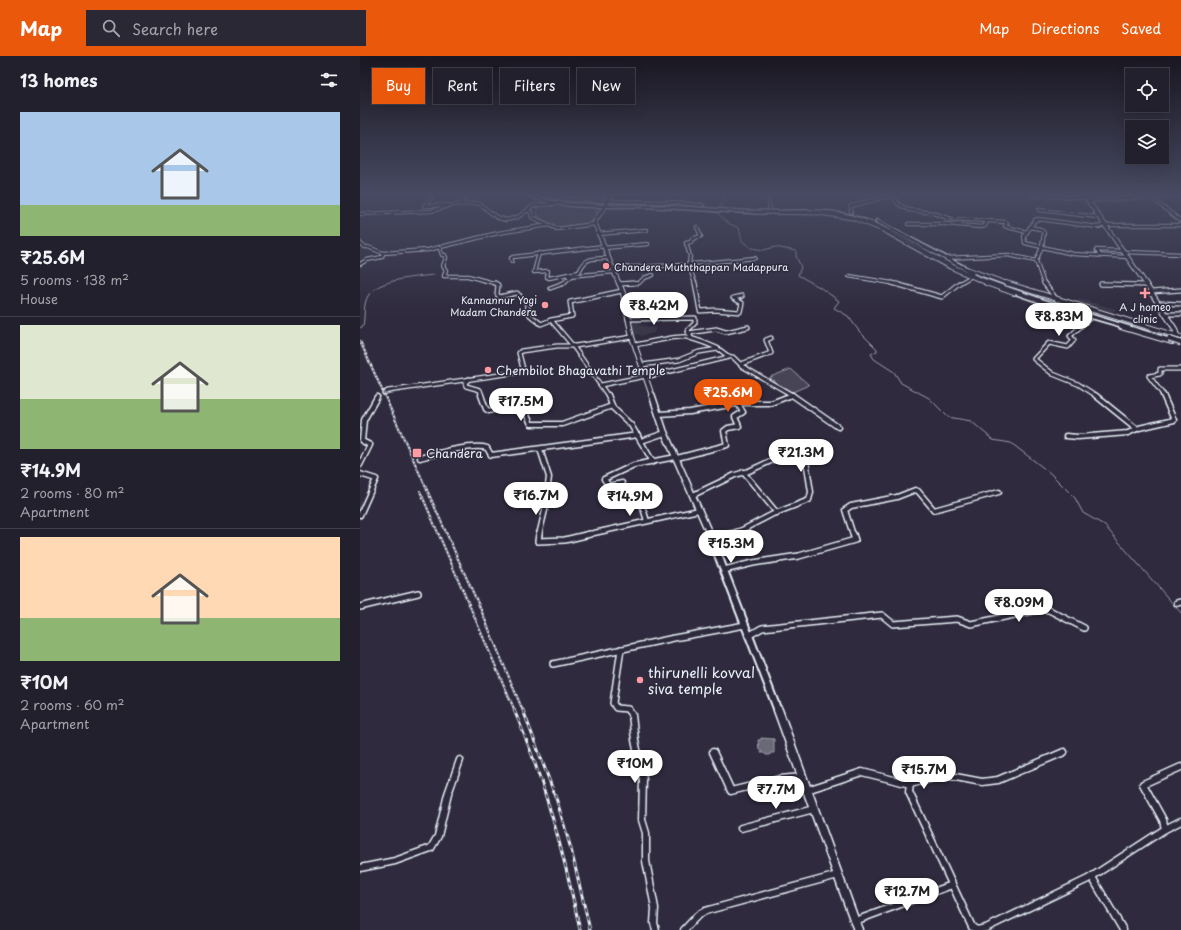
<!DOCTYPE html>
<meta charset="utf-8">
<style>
body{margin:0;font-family:"Playpen Sans",sans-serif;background:#2b2836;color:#f1f3f6;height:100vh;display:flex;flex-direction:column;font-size:15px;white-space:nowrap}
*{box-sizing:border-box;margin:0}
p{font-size:13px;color:#a3a3aa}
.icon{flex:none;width:22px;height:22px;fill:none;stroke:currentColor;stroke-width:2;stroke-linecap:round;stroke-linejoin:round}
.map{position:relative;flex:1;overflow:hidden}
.side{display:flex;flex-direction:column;background:#23202e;width:360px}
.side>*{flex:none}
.hud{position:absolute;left:12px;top:12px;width:380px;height:36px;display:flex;gap:8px}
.tools{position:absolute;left:765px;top:12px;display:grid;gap:8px}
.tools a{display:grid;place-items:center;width:44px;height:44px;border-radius:0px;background:#23202e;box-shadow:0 4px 16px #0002,0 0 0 1px #403e4a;font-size:20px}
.price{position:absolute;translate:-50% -34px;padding:0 9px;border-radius:14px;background:#fff;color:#222;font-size:13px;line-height:26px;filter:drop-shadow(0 1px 2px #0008)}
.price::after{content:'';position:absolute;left:50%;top:24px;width:12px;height:9px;margin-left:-6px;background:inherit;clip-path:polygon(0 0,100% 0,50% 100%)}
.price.selected{background:#ea580c;color:#fff}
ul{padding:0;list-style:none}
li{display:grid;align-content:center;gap:8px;height:212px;padding:0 20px}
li+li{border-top:1px solid #403e4a}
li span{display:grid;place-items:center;height:124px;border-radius:0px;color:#555}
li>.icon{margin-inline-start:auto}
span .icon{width:72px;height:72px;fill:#fffc;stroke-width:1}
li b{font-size:17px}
h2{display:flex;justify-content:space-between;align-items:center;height:48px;padding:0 20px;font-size:17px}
.tag{padding:0 14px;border-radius:0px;background:#23202e;box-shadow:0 4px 16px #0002,0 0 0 1px #403e4a;font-size:14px;line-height:36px}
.tag.selected{background:#ea580c;color:#fff}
header{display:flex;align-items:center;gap:24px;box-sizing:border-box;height:56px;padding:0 20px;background:#ea580c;color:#fff}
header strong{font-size:19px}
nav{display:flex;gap:22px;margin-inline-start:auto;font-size:14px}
.search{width:280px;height:36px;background:#2b2836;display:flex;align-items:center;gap:10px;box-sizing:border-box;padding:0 14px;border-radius:0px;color:#a3a3aa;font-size:15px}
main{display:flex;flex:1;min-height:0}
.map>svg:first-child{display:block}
.built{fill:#3b3749}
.green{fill:#464455;stroke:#979aa6}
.water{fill:#696978;stroke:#9c9fab}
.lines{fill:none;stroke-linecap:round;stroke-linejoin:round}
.stream{stroke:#9c9fab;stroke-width:1}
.canal{stroke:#696978;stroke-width:2.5}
.minor-far4-casing{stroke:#e8f1f8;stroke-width:4.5}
.minor-far3-casing{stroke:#e8f1f8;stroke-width:5.5}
.minor-far2-casing{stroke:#e8f1f8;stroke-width:7}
.minor-far1-casing{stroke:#e8f1f8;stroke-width:8}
.minor-casing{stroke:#e8f1f8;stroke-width:9}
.tertiary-far1-casing{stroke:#e8f1f8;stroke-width:5}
.tertiary-casing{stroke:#e8f1f8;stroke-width:6}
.secondary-far4-casing{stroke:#e8f1f8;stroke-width:5.5}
.secondary-far3-casing{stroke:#e8f1f8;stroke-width:6}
.secondary-far2-casing{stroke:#e8f1f8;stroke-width:8}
.secondary-far1-casing{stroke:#e8f1f8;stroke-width:10}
.secondary-casing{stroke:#e8f1f8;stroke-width:11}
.trunk-casing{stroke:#e8f1f8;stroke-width:3}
.minor-far4{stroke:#2f2a3d;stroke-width:2.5}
.minor-far3{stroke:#2f2a3d;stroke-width:3}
.minor-far2{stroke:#2f2a3d;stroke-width:4}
.minor-far1{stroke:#2f2a3d;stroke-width:5}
.minor{stroke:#2f2a3d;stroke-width:6}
.tertiary-far1{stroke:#2f2a3d;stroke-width:3}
.tertiary{stroke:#2f2a3d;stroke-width:4}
.secondary-far4{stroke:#2f2a3d;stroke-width:3.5}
.secondary-far3{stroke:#2f2a3d;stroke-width:4}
.secondary-far2{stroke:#2f2a3d;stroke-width:5}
.secondary-far1{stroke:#2f2a3d;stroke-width:6}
.secondary{stroke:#2f2a3d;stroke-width:8}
.trunk{fill:#2f2a3d;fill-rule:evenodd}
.rail-far1-casing{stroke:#e8f1f8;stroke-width:2}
.rail-casing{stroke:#e8f1f8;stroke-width:3}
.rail-far1{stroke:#2f2a3d;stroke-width:1;stroke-dasharray:2;stroke-linecap:butt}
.rail{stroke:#2f2a3d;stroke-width:1.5;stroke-dasharray:4.5;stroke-linecap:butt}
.trunk-bridge-casing{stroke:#e8f1f8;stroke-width:7;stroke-linecap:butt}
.trunk-bridge{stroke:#2f2a3d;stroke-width:4.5}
.poi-dot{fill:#ff9aa2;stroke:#2f2a3d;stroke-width:1.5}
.labels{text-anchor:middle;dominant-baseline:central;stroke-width:3;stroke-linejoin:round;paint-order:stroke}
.far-poi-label{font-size:10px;fill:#e8f1f8;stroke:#2f2a3d;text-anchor:start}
.poi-label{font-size:12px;fill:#e8f1f8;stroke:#2f2a3d;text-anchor:start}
.near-poi-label{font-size:14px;fill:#e8f1f8;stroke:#2f2a3d;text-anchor:start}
</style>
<header>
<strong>Map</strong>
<div class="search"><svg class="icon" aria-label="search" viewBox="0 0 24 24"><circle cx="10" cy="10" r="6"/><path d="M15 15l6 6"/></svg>Search here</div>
<nav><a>Map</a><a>Directions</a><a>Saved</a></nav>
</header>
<main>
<section class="side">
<h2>13 homes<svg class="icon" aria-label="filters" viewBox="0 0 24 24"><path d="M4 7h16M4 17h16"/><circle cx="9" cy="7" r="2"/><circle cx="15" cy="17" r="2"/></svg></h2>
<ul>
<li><span style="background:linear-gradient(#a9c7e8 75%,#8fb573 0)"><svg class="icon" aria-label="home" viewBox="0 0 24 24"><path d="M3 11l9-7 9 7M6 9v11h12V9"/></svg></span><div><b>₹25.6M</b><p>5 rooms · 138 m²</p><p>House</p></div></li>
<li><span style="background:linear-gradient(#dfe7d0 60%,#8fb573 0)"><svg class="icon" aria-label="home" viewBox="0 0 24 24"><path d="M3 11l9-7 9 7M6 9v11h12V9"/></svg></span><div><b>₹14.9M</b><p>2 rooms · 80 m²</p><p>Apartment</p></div></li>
<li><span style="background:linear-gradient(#ffd9b3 65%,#8fb573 0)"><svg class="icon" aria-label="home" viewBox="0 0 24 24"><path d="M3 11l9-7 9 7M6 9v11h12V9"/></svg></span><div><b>₹10M</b><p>2 rooms · 60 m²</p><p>Apartment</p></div></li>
</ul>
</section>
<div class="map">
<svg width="821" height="874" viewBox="0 0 821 874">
<rect width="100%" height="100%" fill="#2f2a3d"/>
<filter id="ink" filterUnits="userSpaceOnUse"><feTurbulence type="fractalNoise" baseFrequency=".025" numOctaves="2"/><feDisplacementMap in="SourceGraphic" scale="8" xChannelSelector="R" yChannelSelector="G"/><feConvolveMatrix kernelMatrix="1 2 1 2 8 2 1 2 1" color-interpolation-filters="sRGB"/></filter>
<g filter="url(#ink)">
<g class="built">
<path d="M720,243L756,253L749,262L711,250Z"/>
<path d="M278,263L280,269L289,271H296L294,277L280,280L279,278L274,279L270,264Z"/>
</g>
<g class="green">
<path d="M198,148L235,150L234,152H237L236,155L238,156L232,168L197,173L194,168H191L178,161L177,150L191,149L192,152V149Z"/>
<path d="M431,313L449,329L428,338L410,321Z"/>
</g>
<path class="water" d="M401,682L414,683V697H410V699H406L404,697H401V694H399L398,684H401Z"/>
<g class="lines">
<g class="stream">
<path d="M358,155V158L368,167L379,172L382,185L391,192L404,194L415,191L436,195V200L441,211L438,219L461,232L479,245L474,252L488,260L499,275L517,293V295L511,298L514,303L534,316L541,327L569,342L588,361L611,365L633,384L651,387L690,417L715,442L723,457L744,469L821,557"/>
<path d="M0,272L3,270C5,261 3,248 8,240C17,223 57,221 74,219"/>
</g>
<path class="canal" d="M359,154L365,139"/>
<defs>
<g id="minor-far4">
<path d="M73,139L64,150L88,149"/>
<path d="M186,139L203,143L248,145"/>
<path d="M408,139L410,153"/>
<path d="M672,139L726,142"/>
<path d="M533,140L538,148L549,154L573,157L591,163L646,166L647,167L645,170L647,171L667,176L664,180L665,187L713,198L768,201"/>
<path d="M790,141L821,165"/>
<path d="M729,145L821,139"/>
<path d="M100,148L107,139"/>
<path d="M167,154L171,156L172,161L189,169"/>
<path d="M679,154L738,161"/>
<path d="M491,156V150L532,139"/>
<path d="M0,158L71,155L92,149L119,147L136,161L146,164L158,161L173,150L199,147"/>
<path d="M548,168H586L621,171L625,170L627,165"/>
<path d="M670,171L680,173L684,177L682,191L676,205L684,228"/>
<path d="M667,176L675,164L678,163L738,171L744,169H821"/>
<path d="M238,178L287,174"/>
<path d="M0,187L4,191H8L23,197L68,194L138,177L189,169L197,173L235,168"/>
<path d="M80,192L82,199H85L86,202L83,210L86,214L84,220H108L137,228"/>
<path d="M244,192L288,188"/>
<path d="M765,196L821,198"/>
<path d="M179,197L174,216L188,215L187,221L189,222L219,216C226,200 233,203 249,202"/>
<path d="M741,200L736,194L764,195"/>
<path d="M587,202L648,199L676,205"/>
<path d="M152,205L151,202L153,201L244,190"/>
<path d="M0,208L7,204L22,201L23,197"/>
<path d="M253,212L322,209L395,202"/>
<path d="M208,220L255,216"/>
<path d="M489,220L538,228"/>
<path d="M202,228L212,220"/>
<path d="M260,228L279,227L284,222L293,219"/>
<path d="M335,228L329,209L330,200L326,187L331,186L332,183L341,180L337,171"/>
<path d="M598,228L610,221"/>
<path d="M741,228H755"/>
</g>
<g id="minor-far3">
<path d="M135,227L138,229L137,238L139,241L157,237L166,246L170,259L181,268L191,264L213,290L248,340"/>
<path d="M335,227L340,255L355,254L380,256L382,247L373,242L382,240"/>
<path d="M532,227L582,241L599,227"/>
<path d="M684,227L697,244"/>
<path d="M260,228L273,227"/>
<path d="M741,228L786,229"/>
<path d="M190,232L204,227"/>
<path d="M790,236L821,234"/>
<path d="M798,247L821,248"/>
<path d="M805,258H821"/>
<path d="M730,262L710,280L714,284L708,291L689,287L674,303L693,318L718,328L737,340"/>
<path d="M268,263L335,262V267L328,274L331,282"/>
<path d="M191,264L212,260L210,246L262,235"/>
<path d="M328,277L356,273L366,276L388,271"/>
<path d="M275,289C286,287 319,279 327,281C337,284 348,288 357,292C363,295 366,301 373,301L382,310L434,340"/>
<path d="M381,308L411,297L406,284L411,282"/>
<path d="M282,309L319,304L339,296L358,293"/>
<path d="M286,321L369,301"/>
<path d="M109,323L105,327L106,330L120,334L122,340"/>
<path d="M241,329L286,320"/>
<path d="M24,337L28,335L160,316L163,313L159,297L161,295L197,290H215L272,281"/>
<path d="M430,340L432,339"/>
<path d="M804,340L789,320L800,318V313H821"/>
</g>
<g id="minor-far2">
<path d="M121,339L126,353L129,355L161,346L171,368H202L252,350"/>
<path d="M248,339L253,352L271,369L293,406"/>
<path d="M432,339L478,371"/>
<path d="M735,339L777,373"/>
<path d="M299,358L330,356L381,347H411L432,339"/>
<path d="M706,380L718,381L768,377L779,372L814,364L803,339"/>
<path d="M281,385L305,377"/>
<path d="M60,402C75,398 113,387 127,392L131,399L278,379"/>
<path d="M317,402L367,389L364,375L368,372L379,370L375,361L383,356L378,348"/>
<path d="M0,409L10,389L2,385L4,364L17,341"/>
<path d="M383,416L417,457"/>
<path d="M0,418L16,423L0,459"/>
<path d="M333,439L375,419L389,415L415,403L445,398L451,436L449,444L413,458L382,474L367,479"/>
<path d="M287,465L281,446H269L262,427L249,430L244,423L274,409L316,401"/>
<path d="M179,479L185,454L189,421L180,393"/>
<path d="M225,479L339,454"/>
<path d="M493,479L485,454L491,450L537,441L555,434L558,435L574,454L639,436"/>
</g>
<g id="minor-far1">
<path d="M179,478L178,485L205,484L230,478"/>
<path d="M352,485L370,478"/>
<path d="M364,514L393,507L439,500L495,484L493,478"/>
<path d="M817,547L821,546"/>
<path d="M0,551L58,537"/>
<path d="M388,580L402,572L522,559L533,568L597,563L611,568L683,553L689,554L724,572"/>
<path d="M261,593L253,647L256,652L268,653L269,655"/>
<path d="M193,608L314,582L385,569"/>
</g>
<g id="minor">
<path d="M268,654L272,659L275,684L283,723L282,764L286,777V805L295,852L294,867L296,874"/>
<path d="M353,696L371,735L420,723L442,721"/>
<path d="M704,696L638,724L622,726L585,719L550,728L549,736L612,871L617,874L626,872L728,823L805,773L803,764L783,728L821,711"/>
<path d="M447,734L502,716L550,728"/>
<path d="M381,772L454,753"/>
<path d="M805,773L821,765"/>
<path d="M0,812L35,805L71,792L78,780L88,738L100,704"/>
<path d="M732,821L763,874"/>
<path d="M495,865L592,829"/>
<path d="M324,874L338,859L345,855L478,819"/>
</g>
<g id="tertiary-far1">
<path d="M393,156L459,157L493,162L523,174L590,211L629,228"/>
<path d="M605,212L648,228"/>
</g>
<g id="tertiary">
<path d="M626,227L654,237"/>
<path d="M646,227L821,281"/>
<path d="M761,271L812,286"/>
</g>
<g id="secondary-far4">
<path d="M724,139L786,228"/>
<path d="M249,144L235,165V168L259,228"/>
</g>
<g id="secondary-far3">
<path d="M259,227L263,237L272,281L292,340"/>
<path d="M785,227L815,273L817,280"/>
</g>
<path id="secondary-far2" d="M292,339L304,375L350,479"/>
<path id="secondary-far1" d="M350,478L418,655"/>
<path id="secondary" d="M418,654L498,874"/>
<g id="trunk">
<path d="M168,139C176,139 184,144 192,145C202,147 214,148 225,148C253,150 281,148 310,150C338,151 366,154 395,155C429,156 464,150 497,161C537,173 570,199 608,216L516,166V164H517L606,211L613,216L614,217L613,218L619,221L690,246L811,283L809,284H807C743,265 678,249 616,223C569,203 527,165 474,158C447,154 421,158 394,157C356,156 318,152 280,151C250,150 194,155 168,139Z"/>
<path d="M245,139H249L250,143L255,144L301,145L342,148L344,149L342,150L301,147L255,146L248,145Z"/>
</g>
</defs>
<use href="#minor-far4" class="minor-far4-casing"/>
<use href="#minor-far3" class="minor-far3-casing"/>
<use href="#minor-far2" class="minor-far2-casing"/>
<use href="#minor-far1" class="minor-far1-casing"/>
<use href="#minor" class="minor-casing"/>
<use href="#tertiary-far1" class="tertiary-far1-casing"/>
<use href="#tertiary" class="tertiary-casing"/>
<use href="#secondary-far4" class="secondary-far4-casing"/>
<use href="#secondary-far3" class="secondary-far3-casing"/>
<use href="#secondary-far2" class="secondary-far2-casing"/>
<use href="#secondary-far1" class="secondary-far1-casing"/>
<use href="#secondary" class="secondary-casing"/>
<use href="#trunk" class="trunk-casing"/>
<use href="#minor-far4" class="minor-far4"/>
<use href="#minor-far3" class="minor-far3"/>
<use href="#minor-far2" class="minor-far2"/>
<use href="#minor-far1" class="minor-far1"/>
<use href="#minor" class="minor"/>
<use href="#tertiary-far1" class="tertiary-far1"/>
<use href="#tertiary" class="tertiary"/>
<use href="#secondary-far4" class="secondary-far4"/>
<use href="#secondary-far3" class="secondary-far3"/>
<use href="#secondary-far2" class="secondary-far2"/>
<use href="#secondary-far1" class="secondary-far1"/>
<use href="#secondary" class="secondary"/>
<use href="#trunk" class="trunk"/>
<defs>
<g id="rail-far1">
<path d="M0,285L121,554L163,655"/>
<path d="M60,435L155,655"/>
</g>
<g id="rail">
<path d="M154,654C185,725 204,799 220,874"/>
<path d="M163,654L197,745L211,793L230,874"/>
</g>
</defs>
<use href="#rail-far1" class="rail-far1-casing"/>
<use href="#rail" class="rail-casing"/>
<use href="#rail-far1" class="rail-far1"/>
<use href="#rail" class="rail"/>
<defs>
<path id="trunk-bridge" d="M809,283L821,287"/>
</defs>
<use href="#trunk-bridge" class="trunk-bridge-casing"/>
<use href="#trunk-bridge" class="trunk-bridge"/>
</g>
</g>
<linearGradient id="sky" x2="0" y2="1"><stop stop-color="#1a1722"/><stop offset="0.53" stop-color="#474a62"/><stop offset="1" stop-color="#474a62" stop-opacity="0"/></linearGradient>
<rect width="821" height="261" fill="url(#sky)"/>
<g class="poi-dot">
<circle cx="246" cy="210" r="4"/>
<path d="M783 231h4v4h4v4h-4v4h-4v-4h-4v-4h4z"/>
<circle cx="185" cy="249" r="4"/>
<circle cx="128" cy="314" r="4"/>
<rect x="52" y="392" width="10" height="10" rx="2"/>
<circle cx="280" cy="624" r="4"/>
</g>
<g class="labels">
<g class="far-poi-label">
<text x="254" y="210">Chandera Muththappan Madappura</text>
<text x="177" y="243" text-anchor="end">Kannannur Yogi<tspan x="177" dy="12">Madam Chandera</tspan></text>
<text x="785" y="250" text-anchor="middle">A J homeo<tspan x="785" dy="12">clinic</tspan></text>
</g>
<g class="poi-label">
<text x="136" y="314">Chembilot Bhagavathi Temple</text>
<text x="66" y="397">Chandera</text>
</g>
<g class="near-poi-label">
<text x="288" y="616">thirunelli kovval<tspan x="288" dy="16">siva temple</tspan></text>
</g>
</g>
</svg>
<div class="tools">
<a><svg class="icon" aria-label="locate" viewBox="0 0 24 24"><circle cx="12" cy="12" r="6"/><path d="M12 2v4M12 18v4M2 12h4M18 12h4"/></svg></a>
<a><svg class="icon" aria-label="layers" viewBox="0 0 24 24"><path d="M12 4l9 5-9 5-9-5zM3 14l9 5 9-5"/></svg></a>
</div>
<b class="price" style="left:294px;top:270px">₹8.42M</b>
<b class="price" style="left:699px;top:281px">₹8.83M</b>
<b class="price selected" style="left:368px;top:357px">₹25.6M</b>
<b class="price" style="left:161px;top:366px">₹17.5M</b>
<b class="price" style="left:441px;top:417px">₹21.3M</b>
<b class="price" style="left:176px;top:460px">₹16.7M</b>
<b class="price" style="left:270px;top:461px">₹14.9M</b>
<b class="price" style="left:371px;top:508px">₹15.3M</b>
<b class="price" style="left:659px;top:567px">₹8.09M</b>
<b class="price" style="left:275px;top:728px">₹10M</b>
<b class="price" style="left:564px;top:734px">₹15.7M</b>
<b class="price" style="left:416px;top:754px">₹7.7M</b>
<b class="price" style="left:547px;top:856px">₹12.7M</b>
<div class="hud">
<a class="tag selected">Buy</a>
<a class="tag">Rent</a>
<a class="tag">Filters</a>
<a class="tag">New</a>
</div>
</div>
</main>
